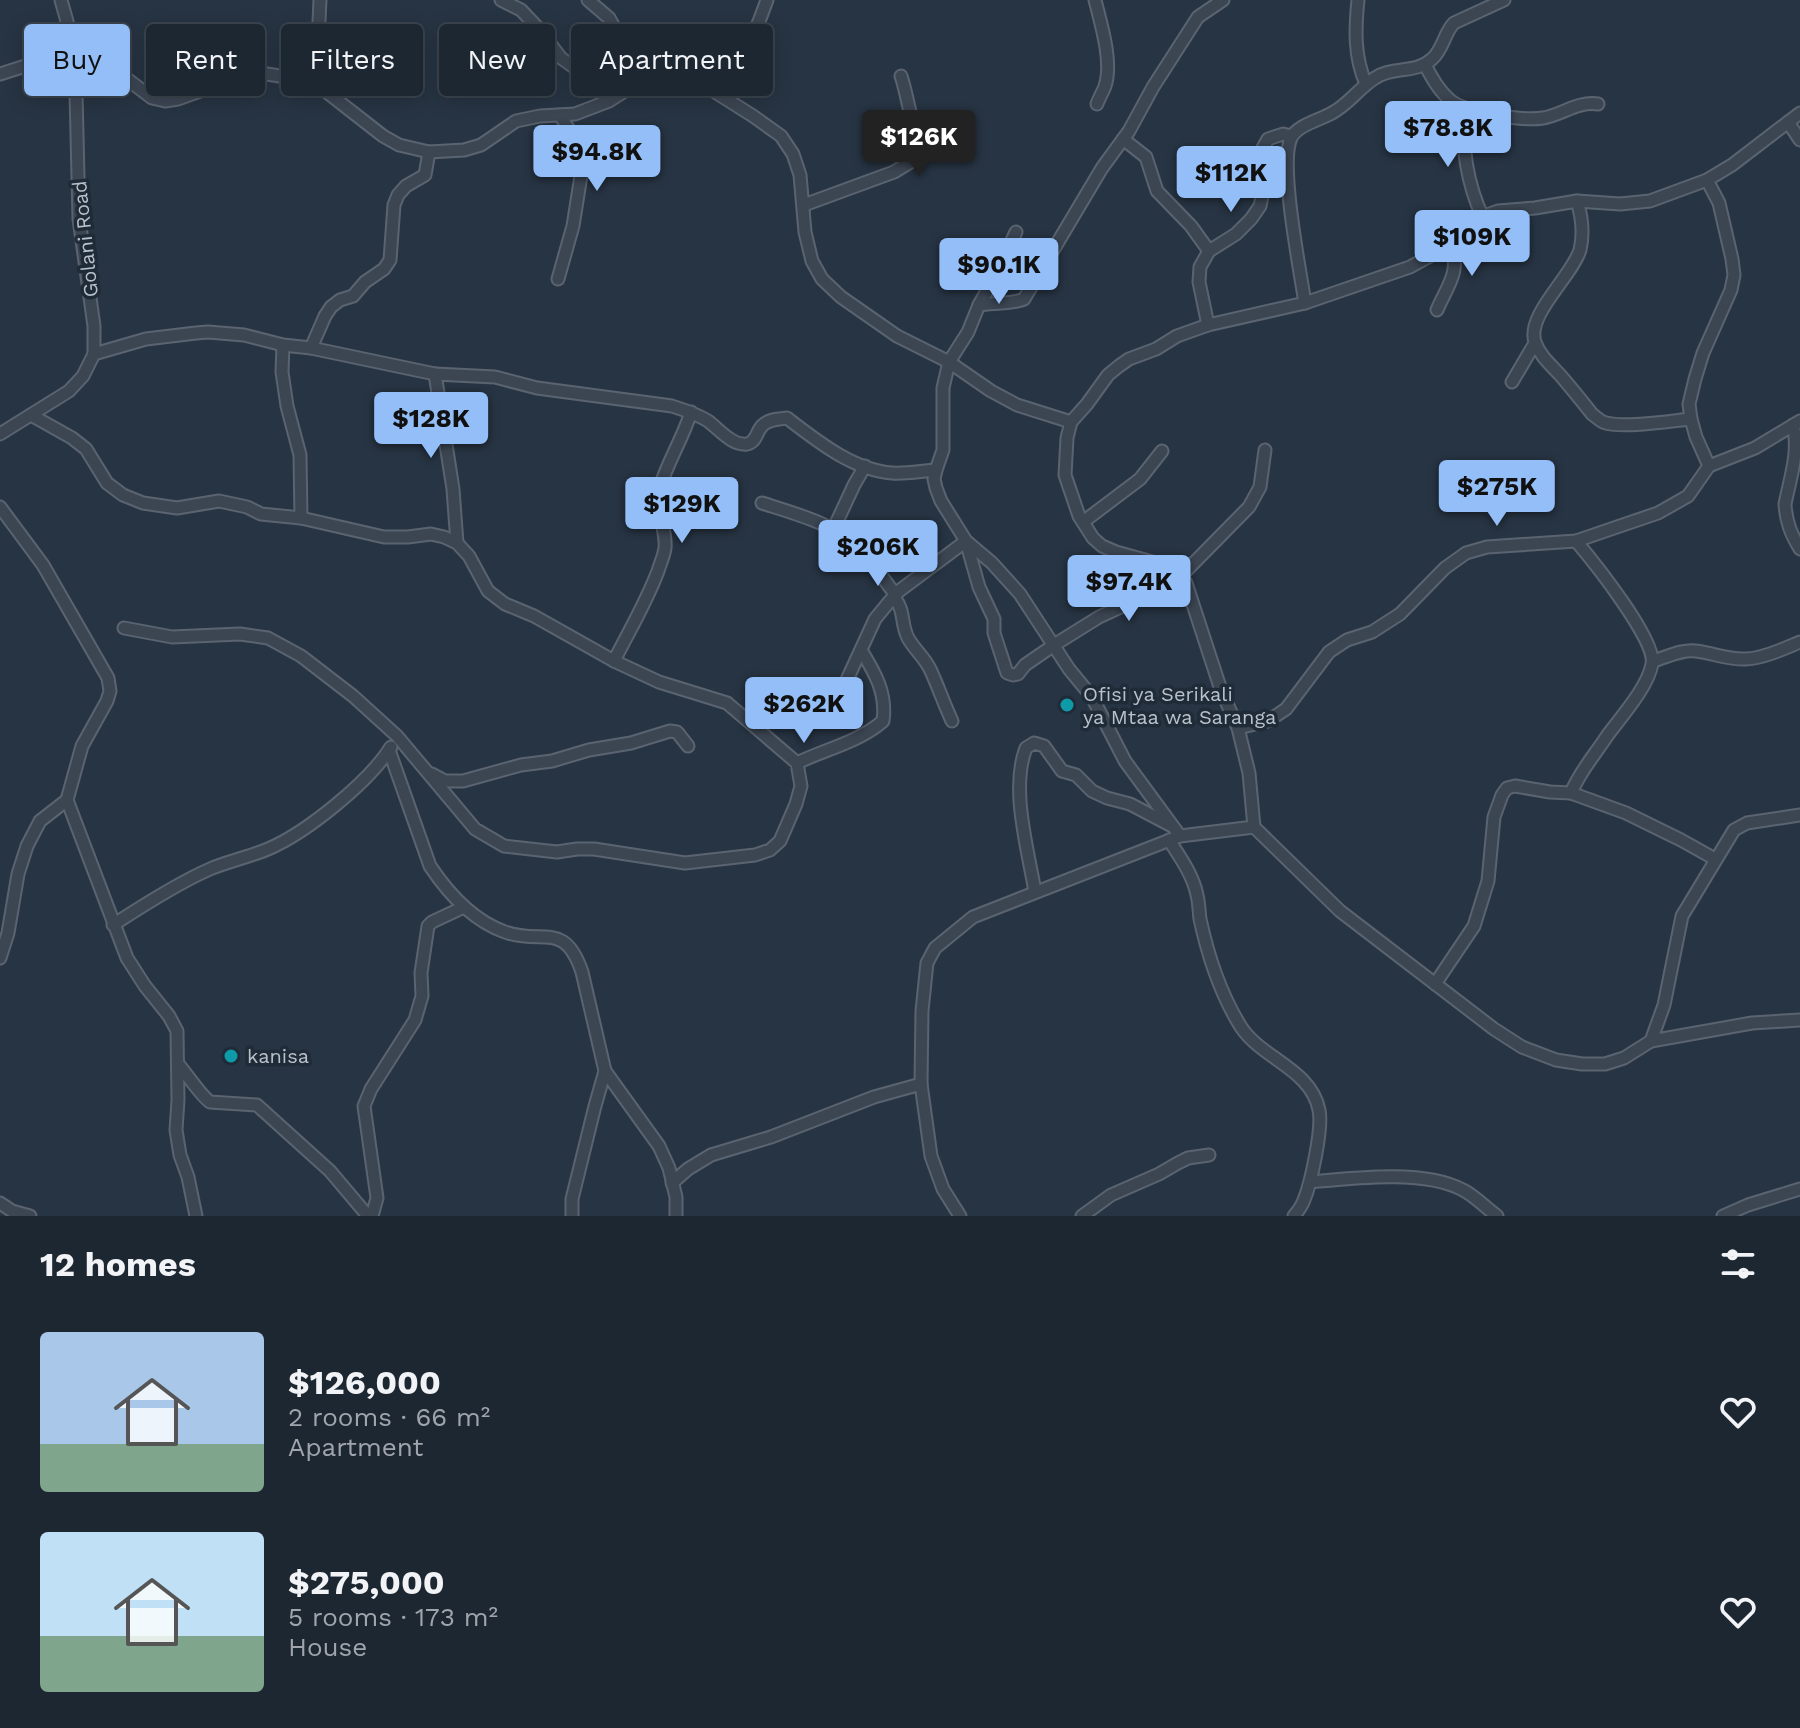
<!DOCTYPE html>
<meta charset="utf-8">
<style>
body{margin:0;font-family:"Work Sans",sans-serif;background:#252f3a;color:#f1f3f6;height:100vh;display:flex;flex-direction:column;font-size:30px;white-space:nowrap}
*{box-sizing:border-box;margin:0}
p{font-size:26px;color:#a0a5ac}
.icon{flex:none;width:44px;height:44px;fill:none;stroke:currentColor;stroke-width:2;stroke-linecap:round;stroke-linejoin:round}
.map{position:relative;height:1216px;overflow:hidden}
.sheet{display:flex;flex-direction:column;background:#1d2732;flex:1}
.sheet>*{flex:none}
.guide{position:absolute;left:24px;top:24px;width:800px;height:72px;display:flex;gap:16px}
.price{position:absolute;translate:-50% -68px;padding:0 18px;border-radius:8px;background:#93bef8;color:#111;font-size:26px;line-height:52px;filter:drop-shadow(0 2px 4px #0008)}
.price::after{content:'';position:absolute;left:50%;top:48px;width:24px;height:18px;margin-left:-12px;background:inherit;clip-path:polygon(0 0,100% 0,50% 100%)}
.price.selected{background:#222;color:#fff}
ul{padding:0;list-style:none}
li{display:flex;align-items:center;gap:24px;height:200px;padding:0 40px}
li span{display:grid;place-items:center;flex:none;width:224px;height:160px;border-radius:8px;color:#555}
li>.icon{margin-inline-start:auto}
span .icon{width:96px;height:96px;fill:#fffc;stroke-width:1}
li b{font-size:34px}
h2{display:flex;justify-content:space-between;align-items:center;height:96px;padding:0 40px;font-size:34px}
.pill{padding:0 28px;border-radius:8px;background:#1d2732;box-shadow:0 4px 20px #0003,0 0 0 2px #3b444d;font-size:28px;line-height:72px}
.pill.selected{background:#93bef8;color:#111}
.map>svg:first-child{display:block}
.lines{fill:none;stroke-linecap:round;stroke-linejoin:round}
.street-casing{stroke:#5a6470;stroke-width:15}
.street{stroke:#3c4653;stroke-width:11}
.culture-dot{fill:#0f9aa8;stroke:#202b38;stroke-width:3}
.labels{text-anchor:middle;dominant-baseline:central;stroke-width:7;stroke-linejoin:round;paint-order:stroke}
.street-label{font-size:20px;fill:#b9c1cc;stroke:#202b38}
.poi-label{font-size:20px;fill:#b9c1cc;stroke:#202b38;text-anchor:start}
</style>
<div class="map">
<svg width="1800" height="1216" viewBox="0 0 1800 1216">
<rect width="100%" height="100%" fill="#273443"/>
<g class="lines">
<defs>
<g id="street">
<path d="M501,0L521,10L538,28L561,58L585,75L609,101"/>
<path d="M588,0L609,18L643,79"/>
<path d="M1095,0C1101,24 1113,62 1105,86C1103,92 1099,98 1097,104"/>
<path d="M1358,0C1355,29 1354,57 1366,84"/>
<path d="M1425,65C1432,78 1439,91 1451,101C1466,113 1524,121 1543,118C1562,115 1577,101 1598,104"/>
<path d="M0,74L75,50L106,63L152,98L165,101L178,99L237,78L267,74L292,78L310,79L383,136L399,145L429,152L464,150L481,145L516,121L540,116L575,114L609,101L652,74L672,72L696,80L753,116L781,136L793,154L800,175L805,232L812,261L822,279L841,297L897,336L949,362L991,391L1017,405L1071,422"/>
<path d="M310,79L318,43L320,0"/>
<path d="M696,80C706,76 717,72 727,67C750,52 758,24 767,0"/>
<path d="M1462,108C1464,150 1465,179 1483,218"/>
<path d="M1788,122L1800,140"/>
<path d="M1123,139L1146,157L1157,191L1191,226L1209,251"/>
<path d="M1707,180L1719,203L1732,259L1734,275L1731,290L1703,353L1695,379L1689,404L1691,419L1696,437L1709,466"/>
<path d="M1577,201C1582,217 1584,233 1580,250C1572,276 1526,315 1535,342C1540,356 1551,365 1561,376C1571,388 1582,401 1592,414C1596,417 1599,420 1603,422C1621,429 1670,421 1691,419"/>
<path d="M804,205L894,172L917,158C920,144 915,134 912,120C908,105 906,91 901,76"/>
<path d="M1016,232L997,273L979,305L968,332L949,362L943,388V450L936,470L934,479L936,488L941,501L966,541L992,563L1020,594L1069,669L1092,697L1125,761L1180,836"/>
<path d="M558,279L573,226L583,163L577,143L560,115"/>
<path d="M1305,303C1300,270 1279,164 1291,138C1297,125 1320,120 1332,113C1349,104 1359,88 1375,78C1392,66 1416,74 1432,59C1443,50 1444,33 1454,23L1504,0"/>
<path d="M979,305C992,303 1014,304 1024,299L1102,168L1129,131L1153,87L1198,17L1223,0"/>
<path d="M1437,310C1447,286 1462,271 1450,245"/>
<path d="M1208,325L1199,282L1200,267L1209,251L1236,234L1251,219L1260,206L1263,192V148L1268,139L1283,134L1291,136"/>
<path d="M283,345L282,372L287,406L300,455L301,518"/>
<path d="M311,348L325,316L331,307L340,300L353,296L365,282L384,269L390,260L394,205L398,195L406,186L425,175L429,152"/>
<path d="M94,354L146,339L196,333L208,332L244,335L283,345L311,348L435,374L495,377L537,388L672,406C684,410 697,414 708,421C719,429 732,446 747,444C757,442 756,431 763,425C769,419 779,419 787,418C817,441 853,470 892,473C906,474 921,471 936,470"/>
<path d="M435,374L453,489L457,543"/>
<path d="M1512,382L1535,343"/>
<path d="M31,415L72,438L86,449L107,483L123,495L143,503L177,508L219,501L247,507L261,514L301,518L384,537H408L431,534L444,537L457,543L469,556L488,591L505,604L534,616L614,661L659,682L727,703L797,763L801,786L796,804L780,841L770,850L755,855L685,863L594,849H577L557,852L504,846L475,829L397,736L353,696L301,656L268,638L240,634L172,637L124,628"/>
<path d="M1793,425C1800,450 1790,479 1785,504C1786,522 1791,534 1800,549"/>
<path d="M0,434L69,391L83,376L94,354V326L79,219L75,50L61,0"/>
<path d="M762,503C796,514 835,524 861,549C874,562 883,580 896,595"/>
<path d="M0,507L43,565L108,678L110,691L107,701L82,746L67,800L127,958L145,986L169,1016L177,1031L178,1100L176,1130L180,1155L188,1177L196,1216"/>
<path d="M1083,522L1140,479L1162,451"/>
<path d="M833,530L854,485L865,466"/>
<path d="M1181,576L1249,507L1260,487L1265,450"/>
<path d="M894,597C906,613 900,622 908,638C914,649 924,657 930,669C938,686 944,704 952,721"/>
<path d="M614,661C629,631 646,603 658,571C660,564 664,556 665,548C667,528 654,510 660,487C668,461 683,438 691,412"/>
<path d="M1653,661C1667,657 1682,649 1696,651C1713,653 1728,660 1746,659C1764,658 1783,649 1800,642"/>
<path d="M846,682L875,619L889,602L899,591L966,541L979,587L994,619V633L1007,673L1013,675L1018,674L1025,665L1054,645L1099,617L1136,600L1158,586L1174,568"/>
<path d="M1238,728L1268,721L1286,709L1329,652L1347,640L1372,632L1400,614L1445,568L1466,553L1487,547L1576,541L1658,513L1688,496L1709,466L1755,448L1800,421"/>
<path d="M389,750L430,866C448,893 474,921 505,932C542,946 564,919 582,972L605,1071L659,1146L669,1168L676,1197V1216"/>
<path d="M797,763C826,749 859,742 883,721C887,693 875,673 861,650"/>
<path d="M432,774L445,781H463L521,765L552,761L589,750L631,743L670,731L677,732L688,746"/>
<path d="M1571,793C1580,771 1594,756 1607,736C1621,717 1648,687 1652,664C1657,641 1593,561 1576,541"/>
<path d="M1254,827L1249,773L1238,728L1221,690L1186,583L1174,568L1116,552L1102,546L1093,538L1079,516L1065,475L1067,438L1071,422L1087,404L1108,375L1119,366L1129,359L1156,349L1177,336L1208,325L1305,303L1410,267L1450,245L1487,215L1498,211L1535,208L1577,201L1620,204L1650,201L1707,180L1732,165L1800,113"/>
<path d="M1169,840C1180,857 1193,875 1197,895C1199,903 1199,911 1200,919C1208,956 1221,995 1241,1027C1262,1059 1311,1069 1319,1110C1323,1128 1311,1183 1304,1200C1302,1206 1298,1211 1294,1216"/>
<path d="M1035,892C1028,849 1010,789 1026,748L1034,743L1044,746L1062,771L1076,775L1092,791L1107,798L1130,804L1170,825"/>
<path d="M113,925C142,906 178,883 210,869C229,861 249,857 268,849C306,833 369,782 391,747"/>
<path d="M0,958L8,933L18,874L27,846L40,821L67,800"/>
<path d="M1435,984L1474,926L1488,881L1494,817L1502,795L1507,788L1515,786L1550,792L1571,793L1626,813L1681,840L1715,859"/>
<path d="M1651,1041L1752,1023L1800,1020"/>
<path d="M178,1064C187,1074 201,1096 210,1102L257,1105L330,1171L368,1216"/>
<path d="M1310,1182C1352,1178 1425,1169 1463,1190C1475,1196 1486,1208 1497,1216"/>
<path d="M672,1183L688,1169L711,1155L771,1137L874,1097L921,1084"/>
<path d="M0,1203L12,1211L30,1216"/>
<path d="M372,1216L377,1198L364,1106L371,1089L415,1020L422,996L421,973L428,926L432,922L464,907"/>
<path d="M572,1216V1199L595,1106L605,1071"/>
<path d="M960,1216L943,1189L931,1156L921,1084L922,1011L927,963L935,948L973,917L1180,836L1254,827L1340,911L1494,1029L1522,1047L1556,1060L1582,1064H1605L1624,1058L1651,1041L1664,1005L1682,916L1734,830L1747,823L1800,815"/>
<path d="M1082,1216L1111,1195L1159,1174L1178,1163L1188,1158L1209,1155"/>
<path d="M1723,1216L1748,1205L1800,1189"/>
</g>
</defs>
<use href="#street" class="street-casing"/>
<use href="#street" class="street"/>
</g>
<g class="culture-dot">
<circle cx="1067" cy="705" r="8"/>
<circle cx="231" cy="1056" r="8"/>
</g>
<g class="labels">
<g class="street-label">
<text transform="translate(85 239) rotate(-96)">Golani Road</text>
</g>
<g class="poi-label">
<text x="1083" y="694">Ofisi ya Serikali<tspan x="1083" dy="23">ya Mtaa wa Saranga</tspan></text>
<text x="247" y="1056">kanisa</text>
</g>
</g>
</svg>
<b class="price" style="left:1448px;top:169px">$78.8K</b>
<b class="price selected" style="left:919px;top:178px">$126K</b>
<b class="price" style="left:597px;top:193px">$94.8K</b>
<b class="price" style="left:1231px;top:214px">$112K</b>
<b class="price" style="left:1472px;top:278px">$109K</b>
<b class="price" style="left:999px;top:306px">$90.1K</b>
<b class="price" style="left:431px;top:460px">$128K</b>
<b class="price" style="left:1497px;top:528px">$275K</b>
<b class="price" style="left:682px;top:545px">$129K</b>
<b class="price" style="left:878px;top:588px">$206K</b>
<b class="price" style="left:1129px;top:623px">$97.4K</b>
<b class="price" style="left:804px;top:745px">$262K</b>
<div class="guide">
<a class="pill selected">Buy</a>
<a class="pill">Rent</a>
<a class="pill">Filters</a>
<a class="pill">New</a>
<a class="pill">Apartment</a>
</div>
</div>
<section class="sheet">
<h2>12 homes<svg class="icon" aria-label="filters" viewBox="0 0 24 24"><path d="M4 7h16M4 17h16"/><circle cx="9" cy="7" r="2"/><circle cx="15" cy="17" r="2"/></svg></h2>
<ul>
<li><span style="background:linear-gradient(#a9c7e8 70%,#7fa58c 0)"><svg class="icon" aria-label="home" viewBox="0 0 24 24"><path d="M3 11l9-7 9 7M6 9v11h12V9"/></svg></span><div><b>$126,000</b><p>2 rooms · 66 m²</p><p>Apartment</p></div><svg class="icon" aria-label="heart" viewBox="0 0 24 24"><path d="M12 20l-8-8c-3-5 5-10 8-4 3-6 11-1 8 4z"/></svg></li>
<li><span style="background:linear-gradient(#bfe0f5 65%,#7fa58c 0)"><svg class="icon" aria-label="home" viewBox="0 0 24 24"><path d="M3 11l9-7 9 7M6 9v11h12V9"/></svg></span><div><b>$275,000</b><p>5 rooms · 173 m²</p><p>House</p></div><svg class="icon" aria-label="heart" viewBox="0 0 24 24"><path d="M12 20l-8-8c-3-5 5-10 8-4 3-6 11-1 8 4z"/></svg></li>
</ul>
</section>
